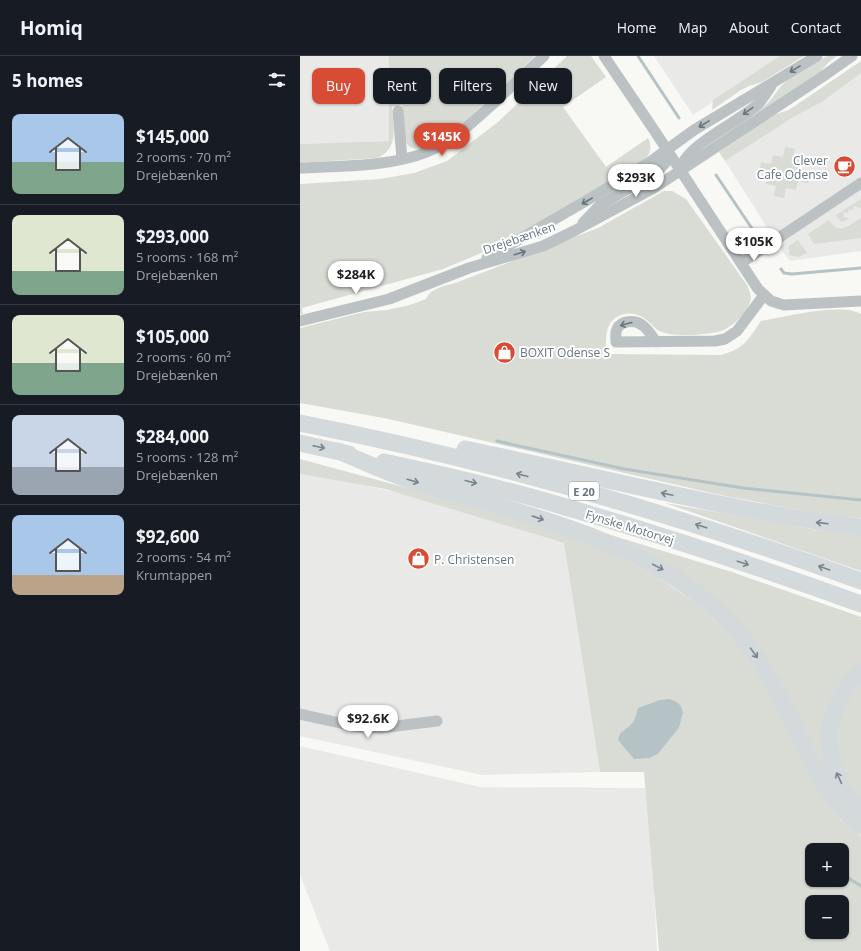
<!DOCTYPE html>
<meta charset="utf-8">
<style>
body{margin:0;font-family:"Open Sans",sans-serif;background:#242831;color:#f1f3f6;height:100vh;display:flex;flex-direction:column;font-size:15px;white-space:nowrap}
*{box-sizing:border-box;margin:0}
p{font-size:13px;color:#9ea1a6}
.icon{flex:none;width:22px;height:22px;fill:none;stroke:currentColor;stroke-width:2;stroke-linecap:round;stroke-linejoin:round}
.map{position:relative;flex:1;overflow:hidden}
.drawer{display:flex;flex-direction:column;background:#171b24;width:300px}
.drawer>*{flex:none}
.top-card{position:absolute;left:12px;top:12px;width:380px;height:36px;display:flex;gap:8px}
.controls{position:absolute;left:505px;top:787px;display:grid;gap:8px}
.controls a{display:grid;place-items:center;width:44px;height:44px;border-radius:8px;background:#171b24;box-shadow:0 1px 3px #0004;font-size:20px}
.price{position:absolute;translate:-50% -34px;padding:0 9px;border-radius:14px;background:#fff;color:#222;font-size:13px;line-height:26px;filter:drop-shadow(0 1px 2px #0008)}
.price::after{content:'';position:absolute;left:50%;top:24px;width:12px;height:9px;margin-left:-6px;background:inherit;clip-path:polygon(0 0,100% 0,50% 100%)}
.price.selected{background:#d84c35;color:#fff}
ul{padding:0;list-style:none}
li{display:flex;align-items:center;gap:12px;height:100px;padding:0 12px}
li+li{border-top:1px solid #363941}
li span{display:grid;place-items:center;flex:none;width:112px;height:80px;border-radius:8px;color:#555}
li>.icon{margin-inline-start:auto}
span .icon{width:48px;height:48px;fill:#fffc;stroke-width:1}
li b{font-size:17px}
h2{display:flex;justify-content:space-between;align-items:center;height:48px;padding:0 12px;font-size:17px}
.pill{padding:0 14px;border-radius:8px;background:#171b24;box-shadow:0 1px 3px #0004;font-size:14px;line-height:36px}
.pill.selected{background:#d84c35;color:#fff}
header{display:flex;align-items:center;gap:24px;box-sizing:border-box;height:56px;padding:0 20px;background:#171b24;border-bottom:1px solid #363941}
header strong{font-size:19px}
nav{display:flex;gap:22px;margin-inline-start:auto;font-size:14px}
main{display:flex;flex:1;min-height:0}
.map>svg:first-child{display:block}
.built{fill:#e9e9e8}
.green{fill:#d8dcd5;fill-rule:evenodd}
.water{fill:#b6c3c6}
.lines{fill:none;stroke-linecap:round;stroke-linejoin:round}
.stream{stroke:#b6c3c6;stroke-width:3}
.minor{stroke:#bcc2c4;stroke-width:11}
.highway{stroke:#d4d9db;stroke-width:17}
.oneway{stroke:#65767e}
.oneway2{stroke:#76858c}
.labels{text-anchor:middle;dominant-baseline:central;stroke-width:4;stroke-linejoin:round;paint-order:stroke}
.shield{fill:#fff;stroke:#939fa5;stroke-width:1}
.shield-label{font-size:11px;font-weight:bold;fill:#65767e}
.poi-label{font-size:12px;fill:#65767e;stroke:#fff;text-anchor:start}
.street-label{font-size:12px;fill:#65767e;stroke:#fff}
</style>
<header>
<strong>Homiq</strong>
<nav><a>Home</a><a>Map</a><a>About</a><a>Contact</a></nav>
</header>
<main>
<section class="drawer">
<h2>5 homes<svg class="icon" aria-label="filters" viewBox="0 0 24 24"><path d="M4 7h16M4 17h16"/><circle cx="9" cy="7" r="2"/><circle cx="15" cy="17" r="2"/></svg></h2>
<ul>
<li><span style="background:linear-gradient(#a9c7e8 60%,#7fa58c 0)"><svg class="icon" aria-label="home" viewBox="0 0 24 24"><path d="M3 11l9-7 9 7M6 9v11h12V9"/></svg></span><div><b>$145,000</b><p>2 rooms · 70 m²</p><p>Drejebænken</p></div></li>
<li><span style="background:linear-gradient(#dfe7d0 70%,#7fa58c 0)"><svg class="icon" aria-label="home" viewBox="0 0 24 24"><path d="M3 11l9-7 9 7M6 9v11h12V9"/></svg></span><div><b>$293,000</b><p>5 rooms · 168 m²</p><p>Drejebænken</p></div></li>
<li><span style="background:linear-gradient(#dfe7d0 60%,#7fa58c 0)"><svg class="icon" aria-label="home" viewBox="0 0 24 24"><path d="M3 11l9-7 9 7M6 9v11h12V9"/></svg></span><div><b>$105,000</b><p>2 rooms · 60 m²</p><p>Drejebænken</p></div></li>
<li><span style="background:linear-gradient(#c9d6e8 65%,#9aa5b1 0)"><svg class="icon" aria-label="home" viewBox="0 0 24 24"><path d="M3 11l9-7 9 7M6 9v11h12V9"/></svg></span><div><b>$284,000</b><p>5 rooms · 128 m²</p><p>Drejebænken</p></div></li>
<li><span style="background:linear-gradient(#a9c7e8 75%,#b9a48a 0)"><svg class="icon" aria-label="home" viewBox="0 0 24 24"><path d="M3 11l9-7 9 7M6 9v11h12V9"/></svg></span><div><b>$92,600</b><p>2 rooms · 54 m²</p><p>Krumtappen</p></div></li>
</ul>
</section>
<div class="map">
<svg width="561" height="895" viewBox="0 0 561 895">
<rect width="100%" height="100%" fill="#f8f8f5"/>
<g class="built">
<path d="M0,0H89V85L0,88Z"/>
<path d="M354,0H483L393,59Z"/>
<path d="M561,17V195L490,205L482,195L425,105L497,59L522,46Z"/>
<path d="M0,418L58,428L104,438L264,487L300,716L182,719L0,680Z"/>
<path d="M0,690L180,731L349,732L357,895H30L0,819Z"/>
</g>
<g class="green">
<path d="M89,0H235C212,22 189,44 165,65C152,75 137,88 121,93C116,94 110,92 107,88C99,79 103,60 102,49L92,51C93,70 100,94 76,102L0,107V88L89,85Z"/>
<path d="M267,0H291L306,21L263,51L306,111L348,82C353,93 350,99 341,107L205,187L143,213L2,252L3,258H0V128L80,123L114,117L147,105L198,66Z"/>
<path d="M480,0H504L462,26L449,30L441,34L412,54L413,44Z"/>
<path d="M527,0H537L529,6L520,16L408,92L406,90L460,53L469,46L481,30L489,23Z"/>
<path d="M561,5V17L522,46L497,59L425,105L419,96L473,59L489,54Z"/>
<path d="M485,91L495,93L493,103L502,105L500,115L510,117L508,127L498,125L496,134L486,132L484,142L474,140L476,130L466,128L469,118L459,116L461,106L471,108L473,99L483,101Z"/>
<path d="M364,135H372L386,143L447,229C453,242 452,245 444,257C439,264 429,272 421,275C407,279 370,282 358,274C355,273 354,270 351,268C343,260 333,255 321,259C304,265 306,284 306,298L421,299C444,293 448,284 461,265C483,261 543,246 561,258V462L538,461L425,440L84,362L0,347V272L64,256L87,254L110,249L126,243C132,231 146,230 158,226L298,172Z"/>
<path d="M561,143V152L554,150L553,154L549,153L548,157L544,156L543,161L549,162L543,166L539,164L536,159Z"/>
<path d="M561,162V182L514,188L508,178L529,164C540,181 549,168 561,162Z"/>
<path d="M498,184L507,197L498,201L489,199V190Z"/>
<path d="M0,403L159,446L266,479L312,497L356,520L399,549L436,585L459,617L525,742L541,764L561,780V895H359L344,716H300L264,487L85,433L0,418ZM338,652L383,657L379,672L358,698L350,702H339L318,684C319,674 327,674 332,667C336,663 337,657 338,652ZM512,794H542V824H512ZM512,846H542V876H512Z"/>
<path d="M365,447L511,473L561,479V515Z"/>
<path d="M301,476L432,516L561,561V611L545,626L527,710L521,713L444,574Z"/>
<path d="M561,626V746L548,730L536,692L537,667L545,648Z"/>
</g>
<path class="water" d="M369,643L375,645L381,650L383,657L379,672L358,698L350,702L334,703L318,684C319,674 327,674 332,667C336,663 336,657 338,652L360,644Z"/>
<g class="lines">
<g class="stream">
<path d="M338,0L379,62"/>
<path d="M416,119L453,174"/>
<path d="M481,213L484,217L492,218L561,212"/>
<path d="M197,385L324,413L443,432L561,444"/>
<path d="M520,793V794"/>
<path d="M542,818L561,830"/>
</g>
<g class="minor">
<path d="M304,0L356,77L458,233L471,245L484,249L561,245"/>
<path d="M98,55L102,103"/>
<path d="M0,112C39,110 90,111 127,96C153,85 174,65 195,46C211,30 228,15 244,0"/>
<path d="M381,113C384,90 441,65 458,48C463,43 467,36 471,30"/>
<path d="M283,167L300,149L357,116L366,106L367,94"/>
<path d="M187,202L291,142L350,106L394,74L517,0"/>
<path d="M441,207L561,127"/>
<path d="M0,265L89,243L169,212L243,190L274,175L354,132L522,21L552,0"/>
<path d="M356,286C352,280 348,273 342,269C335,264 321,264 317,273C315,277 316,282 316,286L415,285L425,283L437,275L464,239"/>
<path d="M0,658L58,671L80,672L137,665"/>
</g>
<g class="highway">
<path d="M0,367C191,404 378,459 561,525"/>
<path d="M0,387L49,398"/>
<path d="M165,393C297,420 427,455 561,471"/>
<path d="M38,395C60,404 81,414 104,422C125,430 147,435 169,441C266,470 376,499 442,581C466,611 482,645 498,678C514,711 531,747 561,770"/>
<path d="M84,406C141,418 197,431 252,447C356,477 459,511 561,548"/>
<path d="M561,617L548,630L538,647L531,663L529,683L532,707L543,732L561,754"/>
</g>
</g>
<defs><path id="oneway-shaft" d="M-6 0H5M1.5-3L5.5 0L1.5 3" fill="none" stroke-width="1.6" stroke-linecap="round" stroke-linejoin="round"/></defs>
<g class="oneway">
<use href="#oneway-shaft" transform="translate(495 13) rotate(149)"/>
<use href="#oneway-shaft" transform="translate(448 55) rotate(144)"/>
<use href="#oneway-shaft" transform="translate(404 68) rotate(149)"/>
<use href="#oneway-shaft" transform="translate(287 145) rotate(150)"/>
<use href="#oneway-shaft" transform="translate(220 197) rotate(-17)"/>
<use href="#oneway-shaft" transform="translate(326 268) rotate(165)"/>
</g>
<g class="oneway2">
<use href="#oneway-shaft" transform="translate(19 391) rotate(12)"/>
<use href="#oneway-shaft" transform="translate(222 419) rotate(-165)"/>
<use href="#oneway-shaft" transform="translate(113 425) rotate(16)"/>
<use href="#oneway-shaft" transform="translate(171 426) rotate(14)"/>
<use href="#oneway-shaft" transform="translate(367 438) rotate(-168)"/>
<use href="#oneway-shaft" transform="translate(238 462) rotate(19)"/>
<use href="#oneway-shaft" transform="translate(522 467) rotate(-173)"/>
<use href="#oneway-shaft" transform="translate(401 470) rotate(-162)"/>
<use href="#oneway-shaft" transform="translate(443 507) rotate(18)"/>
<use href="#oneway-shaft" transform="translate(358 511) rotate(28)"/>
<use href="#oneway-shaft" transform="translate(524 512) rotate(-160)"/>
<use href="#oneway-shaft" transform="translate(454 597) rotate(54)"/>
<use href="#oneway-shaft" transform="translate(539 722) rotate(-115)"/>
</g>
<defs>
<symbol id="cafe-disc" viewBox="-11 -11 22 22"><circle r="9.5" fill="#d84c35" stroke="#fff"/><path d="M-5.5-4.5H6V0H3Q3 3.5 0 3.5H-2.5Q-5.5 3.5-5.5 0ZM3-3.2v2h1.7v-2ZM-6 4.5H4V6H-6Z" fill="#fff"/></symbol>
<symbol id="shop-disc" viewBox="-11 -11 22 22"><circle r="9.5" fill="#d84c35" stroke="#fff"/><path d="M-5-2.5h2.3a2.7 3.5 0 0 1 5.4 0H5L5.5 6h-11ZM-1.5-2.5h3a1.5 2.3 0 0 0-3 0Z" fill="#fff"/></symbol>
</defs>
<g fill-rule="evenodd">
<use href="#cafe-disc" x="532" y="98" width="25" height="25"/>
<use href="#shop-disc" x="192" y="284" width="25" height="25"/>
<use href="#shop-disc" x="106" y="490" width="25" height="25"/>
</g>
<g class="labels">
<rect class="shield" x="269" y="426" width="30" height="18" rx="3"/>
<g class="shield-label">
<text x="284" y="435">E 20</text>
</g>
<g class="poi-label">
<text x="528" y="104" text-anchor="end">Clever<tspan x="528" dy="14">Cafe Odense</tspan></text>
<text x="220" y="296">BOXIT Odense S</text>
<text x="134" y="503">P. Christensen</text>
</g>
<g class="street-label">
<text transform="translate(219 182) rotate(-19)">Drejebænken</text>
<text transform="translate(330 471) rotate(17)">Fynske Motorvej</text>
</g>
</g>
</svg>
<div class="controls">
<a>+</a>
<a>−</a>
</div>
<b class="price selected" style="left:142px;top:101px">$145K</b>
<b class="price" style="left:336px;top:142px">$293K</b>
<b class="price" style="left:454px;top:206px">$105K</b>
<b class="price" style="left:56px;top:239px">$284K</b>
<b class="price" style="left:68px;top:683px">$92.6K</b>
<div class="top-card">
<a class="pill selected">Buy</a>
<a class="pill">Rent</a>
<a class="pill">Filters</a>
<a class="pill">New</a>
</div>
</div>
</main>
